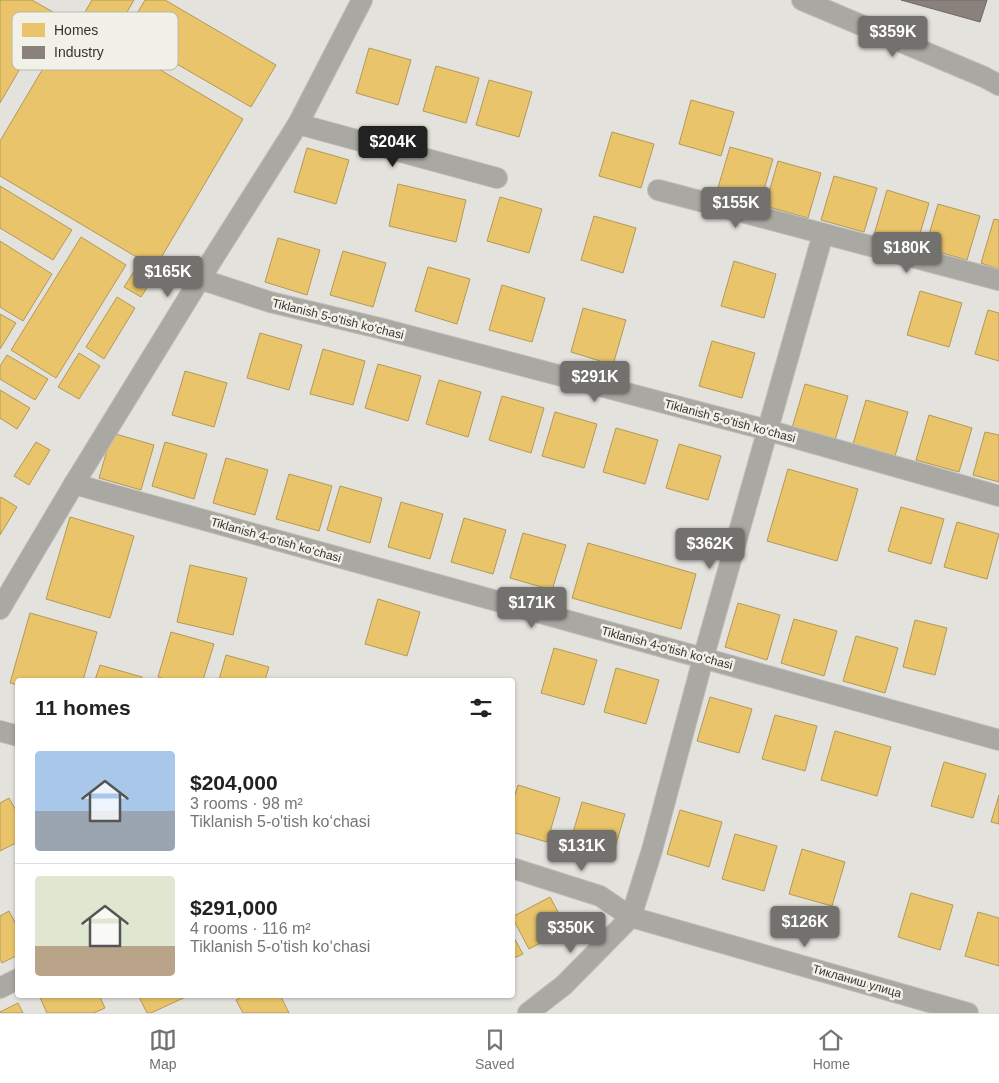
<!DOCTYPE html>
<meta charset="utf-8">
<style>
body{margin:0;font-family:Helvetica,sans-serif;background:#f6f6f6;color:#222;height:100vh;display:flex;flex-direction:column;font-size:19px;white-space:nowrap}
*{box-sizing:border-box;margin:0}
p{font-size:16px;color:#767676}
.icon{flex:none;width:28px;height:28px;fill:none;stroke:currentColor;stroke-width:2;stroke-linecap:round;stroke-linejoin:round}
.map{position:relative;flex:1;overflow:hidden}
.side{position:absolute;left:15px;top:678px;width:500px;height:320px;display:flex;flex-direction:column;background:#fff;border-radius:5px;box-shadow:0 1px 4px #0004}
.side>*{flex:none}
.price{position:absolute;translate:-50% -42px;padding:0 11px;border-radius:5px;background:#72716d;color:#fff;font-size:16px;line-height:32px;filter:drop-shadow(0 1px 2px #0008)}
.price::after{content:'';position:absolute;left:50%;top:30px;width:15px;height:11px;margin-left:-8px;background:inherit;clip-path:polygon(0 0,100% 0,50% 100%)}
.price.current{background:#222;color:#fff}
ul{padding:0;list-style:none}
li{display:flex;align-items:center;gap:15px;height:125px;padding:0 20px}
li+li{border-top:1px solid #e0e0e0}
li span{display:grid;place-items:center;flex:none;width:140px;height:100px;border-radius:5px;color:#555}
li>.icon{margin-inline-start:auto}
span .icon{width:60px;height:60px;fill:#fffc;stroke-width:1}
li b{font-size:21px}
h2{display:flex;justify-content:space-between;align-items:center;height:60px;padding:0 20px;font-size:21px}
.dock{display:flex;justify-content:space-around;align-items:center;height:70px;border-top:1px solid #e0e0e0;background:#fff;font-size:14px;color:#767676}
.dock a{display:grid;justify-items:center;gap:2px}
.dock .current{color:#72716d}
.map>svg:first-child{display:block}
.homes{fill:#e9c46a;stroke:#b39959}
.industry{fill:#8a817c;stroke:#706a66}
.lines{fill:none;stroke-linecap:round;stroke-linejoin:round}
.minor-casing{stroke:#bfbebb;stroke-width:22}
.minor{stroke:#a9a8a2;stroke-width:20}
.labels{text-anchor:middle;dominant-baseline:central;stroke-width:5;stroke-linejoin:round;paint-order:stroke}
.street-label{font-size:12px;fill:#353431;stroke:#f2f1e8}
.key{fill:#f2f1e8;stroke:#b9b8b1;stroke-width:1}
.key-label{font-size:14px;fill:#353431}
</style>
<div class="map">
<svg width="999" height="1013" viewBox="0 0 999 1013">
<rect width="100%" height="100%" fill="#e3e2dd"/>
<g class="homes">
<path d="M0,0H32L53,12L0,103Z"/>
<path d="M92,0H134L116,31L85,12Z"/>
<path d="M145,0H165L276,65L251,107L125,34Z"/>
<path d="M73,18L243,119L155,268L0,176V141Z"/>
<path d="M369,48L411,60L398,105L356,93Z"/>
<path d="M436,66L479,78L466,123L423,111Z"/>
<path d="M489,80L532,92L519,137L476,125Z"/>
<path d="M691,100L734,112L721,156L679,144Z"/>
<path d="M612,132L654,144L641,188L599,176Z"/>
<path d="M730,147L773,159L760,203L717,191Z"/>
<path d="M307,148L349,160L336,204L294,192Z"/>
<path d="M778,161L821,173L808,218L765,206Z"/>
<path d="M834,176L877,188L864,232L821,220Z"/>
<path d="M398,184L466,200L456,242L389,226Z"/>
<path d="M0,186L72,230L53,260L0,228Z"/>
<path d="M887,190L929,203L916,247L874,235Z"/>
<path d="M500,197L542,209L529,253L487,241Z"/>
<path d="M938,204L980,216L967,260L925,248Z"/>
<path d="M594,216L636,228L623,273L581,260Z"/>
<path d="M994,219L999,220V269L981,263Z"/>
<path d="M81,237L126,265L56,378L11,350Z"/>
<path d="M278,238L320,250L307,295L265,282Z"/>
<path d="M0,241L52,274L23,321L0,307Z"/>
<path d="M343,251L386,263L373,307L330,295Z"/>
<path d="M734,261L776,274L764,318L721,306Z"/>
<path d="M138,265L155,275L141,297L124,287Z"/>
<path d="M428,267L470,279L457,324L415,311Z"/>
<path d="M502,285L545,298L532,342L489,330Z"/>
<path d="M920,291L962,303L949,347L907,335Z"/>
<path d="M117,297L135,308L104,359L86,347Z"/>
<path d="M583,308L626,320L613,365L571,352Z"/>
<path d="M988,310L999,313V361L975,354Z"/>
<path d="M0,314L16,323L0,349Z"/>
<path d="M260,333L302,345L289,390L247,378Z"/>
<path d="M712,341L755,353L742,398L699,386Z"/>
<path d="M323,349L365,361L353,405L310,394Z"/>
<path d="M79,353L100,366L79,399L58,387Z"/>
<path d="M7,355L48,379L35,400L0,379V366Z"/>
<path d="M378,364L421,376L408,421L365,408Z"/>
<path d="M185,371L227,383L214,427L172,415Z"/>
<path d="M439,380L481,392L468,437L426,424Z"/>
<path d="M805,384L848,396L835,440L792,428Z"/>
<path d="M0,390L30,408L17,429L0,418Z"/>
<path d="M502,396L544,408L531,453L489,440Z"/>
<path d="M866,400L908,412L895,456L853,444Z"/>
<path d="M555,412L597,424L584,468L542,456Z"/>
<path d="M929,415L972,428L959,472L916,460Z"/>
<path d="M616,428L658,440L645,484L603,472Z"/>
<path d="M985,432L999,435V482L973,475Z"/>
<path d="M112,433L154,445L141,490L99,478Z"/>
<path d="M36,442L50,450L29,485L14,476Z"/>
<path d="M165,442L207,454L194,499L152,486Z"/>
<path d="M679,444L721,456L708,500L666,488Z"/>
<path d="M226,458L268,470L255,515L213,503Z"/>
<path d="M788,469L858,489L837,561L767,541Z"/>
<path d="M289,474L332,486L319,531L276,519Z"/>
<path d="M340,486L382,498L370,543L327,530Z"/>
<path d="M1,497L17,507L0,535V498Z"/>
<path d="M401,502L443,514L430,559L388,547Z"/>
<path d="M901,507L944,519L931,564L888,551Z"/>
<path d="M70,517L134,536L110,618L46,599Z"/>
<path d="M464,518L506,530L493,574L451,562Z"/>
<path d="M957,522L999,534L987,579L944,567Z"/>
<path d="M523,533L566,545L552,590L510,578Z"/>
<path d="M588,543L696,574L681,629L572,598Z"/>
<path d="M190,565L247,578L233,635L177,622Z"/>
<path d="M378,599L420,612L407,656L365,644Z"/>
<path d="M738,603L780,615L767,660L725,647Z"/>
<path d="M30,613L97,632L83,680H18V685L10,683Z"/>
<path d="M794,619L837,631L824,676L781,663Z"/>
<path d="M915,620L947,628L935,675L903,667Z"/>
<path d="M171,632L214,644L203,680H169L158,677Z"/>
<path d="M856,636L898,648L885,693L843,681Z"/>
<path d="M554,648L597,660L584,705L541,693Z"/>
<path d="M226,655L269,667L265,680H219Z"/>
<path d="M100,665L142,677L141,680H95Z"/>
<path d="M616,668L659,680L646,724L604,712Z"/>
<path d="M710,697L752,709L739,753L697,741Z"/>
<path d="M775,715L817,726L805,771L762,759Z"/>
<path d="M835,731L891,747L877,796L821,780Z"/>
<path d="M944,762L986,774L973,818L931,806Z"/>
<path d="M518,785L560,798L547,842L512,832V804Z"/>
<path d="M999,795V824L991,822Z"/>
<path d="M9,798L18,814V842L0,851V803Z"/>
<path d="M582,802L625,814L612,858L569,846Z"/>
<path d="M680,810L722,822L709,867L667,854Z"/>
<path d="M735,834L777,846L764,891L722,879Z"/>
<path d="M802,849L845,862L832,906L789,894Z"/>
<path d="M911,893L953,905L940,950L898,937Z"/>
<path d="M550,897L567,929L529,949L512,917Z"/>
<path d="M9,911L18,928V955L2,963L0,959V916Z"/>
<path d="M978,912L999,918V966L965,956Z"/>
<path d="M512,934L523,954L512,959Z"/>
<path d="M39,995H99L105,1008L94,1013H47Z"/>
<path d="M138,995H190L151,1013H147Z"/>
<path d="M246,995H280L289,1013H243L236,1000Z"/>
<path d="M18,1003L23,1013H0V1012Z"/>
</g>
<path class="industry" d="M901,0H987L980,22Z"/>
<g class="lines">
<defs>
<g id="minor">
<path d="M802,0L984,77L999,85"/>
<path d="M298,124L497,178"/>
<path d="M658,190L999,280"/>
<path d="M200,279L270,302L379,328L767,430L999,496"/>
<path d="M74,484L999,740"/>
<path d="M0,609L74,484L200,279L298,124L362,0"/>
<path d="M0,731L18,736"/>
<path d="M512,868L600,896L631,917L968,1013"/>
<path d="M0,988L18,979"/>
<path d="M528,1013L564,985L631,917L652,850L703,659L823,234"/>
</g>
</defs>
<use href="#minor" class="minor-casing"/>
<use href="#minor" class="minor"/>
</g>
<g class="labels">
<g class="street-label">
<text transform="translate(338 319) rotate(14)">Tiklanish 5-o'tish ko‘chasi</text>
<text transform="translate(730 421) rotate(15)">Tiklanish 5-o'tish ko‘chasi</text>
<text transform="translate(276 540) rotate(16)">Tiklanish 4-o'tish ko‘chasi</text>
<text transform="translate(667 648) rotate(15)">Tiklanish 4-o'tish ko‘chasi</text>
<text transform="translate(857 981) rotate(16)">Тикланиш улица</text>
</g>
</g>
<rect x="12" y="12" width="166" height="58" rx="8" class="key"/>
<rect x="22" y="23" width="23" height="14" fill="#e9c46a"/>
<rect x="22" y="46" width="23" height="13" fill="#8a817c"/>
<g class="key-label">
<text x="54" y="35">Homes</text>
<text x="54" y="57">Industry</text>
</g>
</svg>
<b class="price" style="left:893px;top:58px">$359K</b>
<b class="price current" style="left:393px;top:168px">$204K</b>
<b class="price" style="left:736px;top:229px">$155K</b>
<b class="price" style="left:907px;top:274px">$180K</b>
<b class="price" style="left:168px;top:298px">$165K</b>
<b class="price" style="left:595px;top:403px">$291K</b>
<b class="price" style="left:710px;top:570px">$362K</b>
<b class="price" style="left:532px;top:629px">$171K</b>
<b class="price" style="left:582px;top:872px">$131K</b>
<b class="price" style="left:805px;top:948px">$126K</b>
<b class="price" style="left:571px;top:954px">$350K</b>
<section class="side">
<h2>11 homes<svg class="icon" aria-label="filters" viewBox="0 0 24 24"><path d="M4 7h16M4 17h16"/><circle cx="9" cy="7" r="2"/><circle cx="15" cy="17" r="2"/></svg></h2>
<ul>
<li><span style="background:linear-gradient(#a9c7e8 60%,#9aa5b1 0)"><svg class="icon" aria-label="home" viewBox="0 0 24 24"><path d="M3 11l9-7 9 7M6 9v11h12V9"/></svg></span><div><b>$204,000</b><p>3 rooms · 98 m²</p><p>Tiklanish 5-o'tish ko‘chasi</p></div></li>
<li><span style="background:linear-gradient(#dfe7d0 70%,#b9a48a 0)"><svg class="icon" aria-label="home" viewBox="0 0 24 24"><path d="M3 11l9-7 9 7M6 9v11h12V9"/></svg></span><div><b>$291,000</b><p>4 rooms · 116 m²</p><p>Tiklanish 5-o'tish ko‘chasi</p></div></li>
</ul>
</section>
</div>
<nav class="dock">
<a class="current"><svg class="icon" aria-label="map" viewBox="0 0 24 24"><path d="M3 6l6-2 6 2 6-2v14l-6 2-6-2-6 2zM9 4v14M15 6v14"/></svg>Map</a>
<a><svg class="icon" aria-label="saved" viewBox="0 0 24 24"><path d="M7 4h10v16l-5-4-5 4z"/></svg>Saved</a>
<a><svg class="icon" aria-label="home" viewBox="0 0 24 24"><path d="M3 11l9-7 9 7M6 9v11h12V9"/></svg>Home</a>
</nav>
